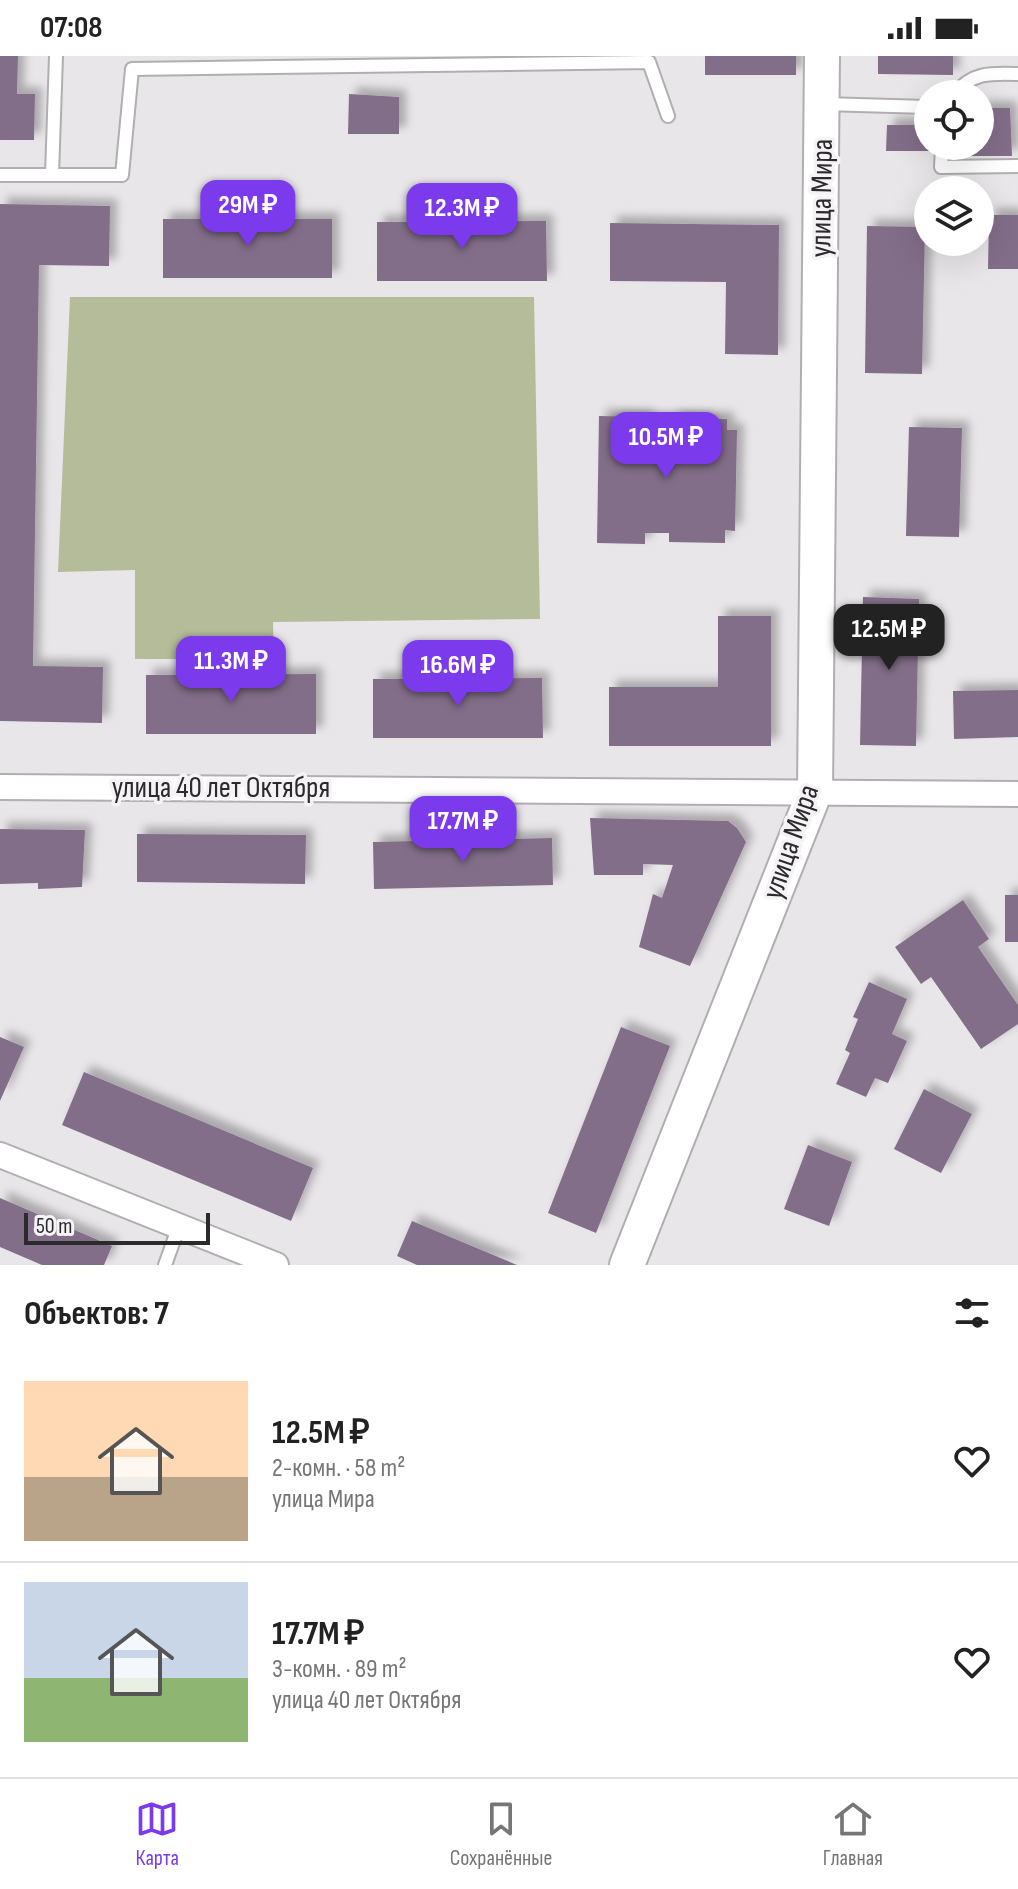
<!DOCTYPE html>
<html lang="ru">
<meta charset="utf-8">
<style>
body{margin:0;font-family:"Sofia Sans Condensed",sans-serif;background:#f2f2f2;color:#222;height:100vh;display:flex;flex-direction:column;font-size:30px;white-space:nowrap}
*{box-sizing:border-box;margin:0}
p{font-size:26px;color:#767676}
.icon{flex:none;width:44px;height:44px;fill:none;stroke:currentColor;stroke-width:2;stroke-linecap:round;stroke-linejoin:round}
.map{position:relative;height:1209px;overflow:hidden}
.panel{display:flex;flex-direction:column;background:#fff;flex:1}
.panel>*{flex:none}
.controls{position:absolute;left:914px;top:24px;display:grid;gap:16px}
.controls a{display:grid;place-items:center;width:80px;height:80px;border-radius:50%;background:#fff;box-shadow:0 8px 32px #0002;font-size:40px}
.scale{position:absolute;left:24px;bottom:20px;width:186px;box-sizing:border-box;padding-left:8px;border:4px solid #2c2b2c;border-top:0;font-size:22px;line-height:28px;white-space:nowrap;color:#2c2b2c;-webkit-text-stroke:6px #f6f3f7;paint-order:stroke}
.price{position:absolute;translate:-50% -68px;padding:0 18px;border-radius:16px;background:#7c3aed;color:#fff;font-size:26px;line-height:52px;filter:drop-shadow(0 2px 4px #0008)}
.price::after{content:'';position:absolute;left:50%;top:48px;width:24px;height:18px;margin-left:-12px;background:inherit;clip-path:polygon(0 0,100% 0,50% 100%)}
.price.current{background:#222;color:#fff}
ul{padding:0;list-style:none}
li{display:flex;align-items:center;gap:24px;height:200px;padding:0 24px}
li+li{border-top:2px solid #e0e0e0}
li span{display:grid;place-items:center;flex:none;width:224px;height:160px;border-radius:0px;color:#555}
li>.icon{margin-inline-start:auto}
span .icon{width:96px;height:96px;fill:#fffc;stroke-width:1}
li b{font-size:34px}
h2{display:flex;justify-content:space-between;align-items:center;height:96px;padding:0 24px;font-size:34px}
.status{display:flex;justify-content:space-between;align-items:center;height:56px;padding:0 40px;background:#fff;direction:ltr}
.status svg{height:22px;fill:currentColor}
.menu{display:flex;justify-content:space-around;align-items:center;height:112px;border-top:2px solid #e0e0e0;background:#fff;font-size:22px;color:#767676}
.menu a{display:grid;justify-items:center;gap:4px}
.menu .current{color:#7c3aed}
.map>svg:first-child{display:block}
.forest{fill:#b5bc99}
.building{fill:#836e89;filter:url(#shadow)}
.lines{fill:none;stroke-linecap:round;stroke-linejoin:round}
.lane-casing{stroke:#b1aeb1;stroke-width:16}
.street-casing{stroke:#b1aeb1;stroke-width:28}
.secondary-casing{stroke:#b1aeb1;stroke-width:38}
.lane{stroke:#fff;stroke-width:12}
.street{stroke:#fff;stroke-width:24}
.secondary{stroke:#fff;stroke-width:34}
.labels{text-anchor:middle;dominant-baseline:central;stroke-width:7;stroke-linejoin:round;paint-order:stroke}
.street-label{font-size:30px;fill:#2c2b2c;stroke:#f6f3f7}
</style>
<div class="status"><b>07:08</b><svg viewBox="0 0 49 12"><path d="M0 12V9h3v3zM5 12V6h3v6zM10 12V3h3v9zM15 12V0h3v12zM26 1h20v11H26zM47 4h2v5h-2z"/></svg></div>
<div class="map">
<svg width="1018" height="1209" viewBox="0 0 1018 1209">
<defs>
<filter id="shadow"><feDropShadow dx="7" dy="-7" stdDeviation="4" flood-color="#0004"/></filter>
</defs>
<rect width="100%" height="100%" fill="#e9e6ea"/>
<path class="forest" d="M70,241H534L540,563L273,566L274,603H135V514L58,516Z"/>
<g class="building">
<path d="M0,0H18L17,38H35L34,84H0Z"/>
<rect x="705" y="0" width="91" height="19"/>
<path d="M878,0H953V19L878,18Z"/>
<path d="M349,38L399,41V78H348Z"/>
<path d="M980,52H1010L1012,100H964V90H980Z"/>
<path d="M887,69H928V90H935V95H886Z"/>
<path d="M0,148L110,150L109,210L39,209L33,610L103,611L102,667L0,665Z"/>
<path d="M989,159H1018V213H988Z"/>
<rect x="163" y="163" width="169" height="59"/>
<path d="M546,165L547,225H377V166Z"/>
<path d="M610,167L779,169L778,299L725,298L726,226L610,225Z"/>
<path d="M867,170L925,171L922,318L865,317Z"/>
<path d="M599,360L647,361V370H671V362L727,363V374H737L735,475L725,474V487L669,486V477H645V488L597,487Z"/>
<path d="M909,371L962,372L959,481L906,480Z"/>
<path d="M863,541L919,543L916,690L860,689Z"/>
<path d="M718,560H771V690H609V631H718Z"/>
<path d="M316,618V678H146V619Z"/>
<path d="M542,622L543,682H373V623Z"/>
<path d="M1018,634V681L954,683L953,635Z"/>
<path d="M590,762L728,765L737,772L746,786L690,910L639,891L653,838L662,842L673,809L643,808V819H594Z"/>
<path d="M0,773L85,774L82,831L38,833V827L0,828Z"/>
<path d="M137,778L306,779L305,828L137,826Z"/>
<path d="M552,782L553,829L374,833L373,786Z"/>
<rect x="1005" y="839" width="13" height="47"/>
<path d="M963,844L989,883L978,891L1018,949V968L981,993L931,921L921,928L895,891Z"/>
<path d="M869,926L907,943L892,978L907,985L888,1027L875,1022L866,1041L836,1028L850,997L845,994L858,963L853,961Z"/>
<path d="M621,971L670,990L596,1177L548,1157Z"/>
<path d="M0,981L24,991L0,1045Z"/>
<path d="M84,1016L313,1112L291,1165L62,1069Z"/>
<path d="M924,1033L972,1058L941,1117L894,1093Z"/>
<path d="M808,1089L852,1106L829,1170L784,1153Z"/>
<path d="M0,1142L112,1190L104,1209H42L0,1191Z"/>
<path d="M412,1165L517,1209H417L397,1200Z"/>
</g>
<g class="lines">
<defs>
<g id="lane">
<path d="M954,38C973,16 990,17 1018,18"/>
<path d="M823,48L928,51"/>
<path d="M942,90L941,111L1018,110"/>
<path d="M0,119H122L132,13L649,6L668,60"/>
<path d="M52,119L56,0"/>
<path d="M165,1209L179,1170"/>
</g>
<g id="street">
<path d="M0,731L1018,738"/>
<path d="M0,1099L276,1209"/>
</g>
<path id="secondary" d="M627,1209L815,735L822,0"/>
</defs>
<use href="#lane" class="lane-casing"/>
<use href="#street" class="street-casing"/>
<use href="#secondary" class="secondary-casing"/>
<use href="#lane" class="lane"/>
<use href="#street" class="street"/>
<use href="#secondary" class="secondary"/>
</g>
<g class="labels">
<g class="street-label">
<text transform="translate(822 142) rotate(-89)">улица Мира</text>
<text x="221" y="732">улица 40 лет Октября</text>
<text transform="translate(791 786) rotate(-71)">улица Мира</text>
</g>
</g>
</svg>
<div class="controls">
<a><svg class="icon" aria-label="locate" viewBox="0 0 24 24"><circle cx="12" cy="12" r="6"/><path d="M12 2v4M12 18v4M2 12h4M18 12h4"/></svg></a>
<a><svg class="icon" aria-label="layers" viewBox="0 0 24 24"><path d="M12 4l9 5-9 5-9-5zM3 14l9 5 9-5"/></svg></a>
</div>
<div class="scale">50 m</div>
<b class="price" style="left:248px;top:192px">29M ₽</b>
<b class="price" style="left:462px;top:195px">12.3M ₽</b>
<b class="price" style="left:666px;top:424px">10.5M ₽</b>
<b class="price current" style="left:889px;top:616px">12.5M ₽</b>
<b class="price" style="left:231px;top:648px">11.3M ₽</b>
<b class="price" style="left:458px;top:652px">16.6M ₽</b>
<b class="price" style="left:463px;top:808px">17.7M ₽</b>
</div>
<section class="panel">
<h2>Объектов: 7<svg class="icon" aria-label="filters" viewBox="0 0 24 24"><path d="M4 7h16M4 17h16"/><circle cx="9" cy="7" r="2"/><circle cx="15" cy="17" r="2"/></svg></h2>
<ul>
<li><span style="background:linear-gradient(#ffd9b3 60%,#b9a48a 0)"><svg class="icon" aria-label="home" viewBox="0 0 24 24"><path d="M3 11l9-7 9 7M6 9v11h12V9"/></svg></span><div><b>12.5M ₽</b><p>2-комн. · 58 m²</p><p>улица Мира</p></div><svg class="icon" aria-label="heart" viewBox="0 0 24 24"><path d="M12 20l-8-8c-3-5 5-10 8-4 3-6 11-1 8 4z"/></svg></li>
<li><span style="background:linear-gradient(#c9d6e8 60%,#8fb573 0)"><svg class="icon" aria-label="home" viewBox="0 0 24 24"><path d="M3 11l9-7 9 7M6 9v11h12V9"/></svg></span><div><b>17.7M ₽</b><p>3-комн. · 89 m²</p><p>улица 40 лет Октября</p></div><svg class="icon" aria-label="heart" viewBox="0 0 24 24"><path d="M12 20l-8-8c-3-5 5-10 8-4 3-6 11-1 8 4z"/></svg></li>
</ul>
</section>
<nav class="menu">
<a class="current"><svg class="icon" aria-label="map" viewBox="0 0 24 24"><path d="M3 6l6-2 6 2 6-2v14l-6 2-6-2-6 2zM9 4v14M15 6v14"/></svg>Карта</a>
<a><svg class="icon" aria-label="saved" viewBox="0 0 24 24"><path d="M7 4h10v16l-5-4-5 4z"/></svg>Сохранённые</a>
<a><svg class="icon" aria-label="home" viewBox="0 0 24 24"><path d="M3 11l9-7 9 7M6 9v11h12V9"/></svg>Главная</a>
</nav>
